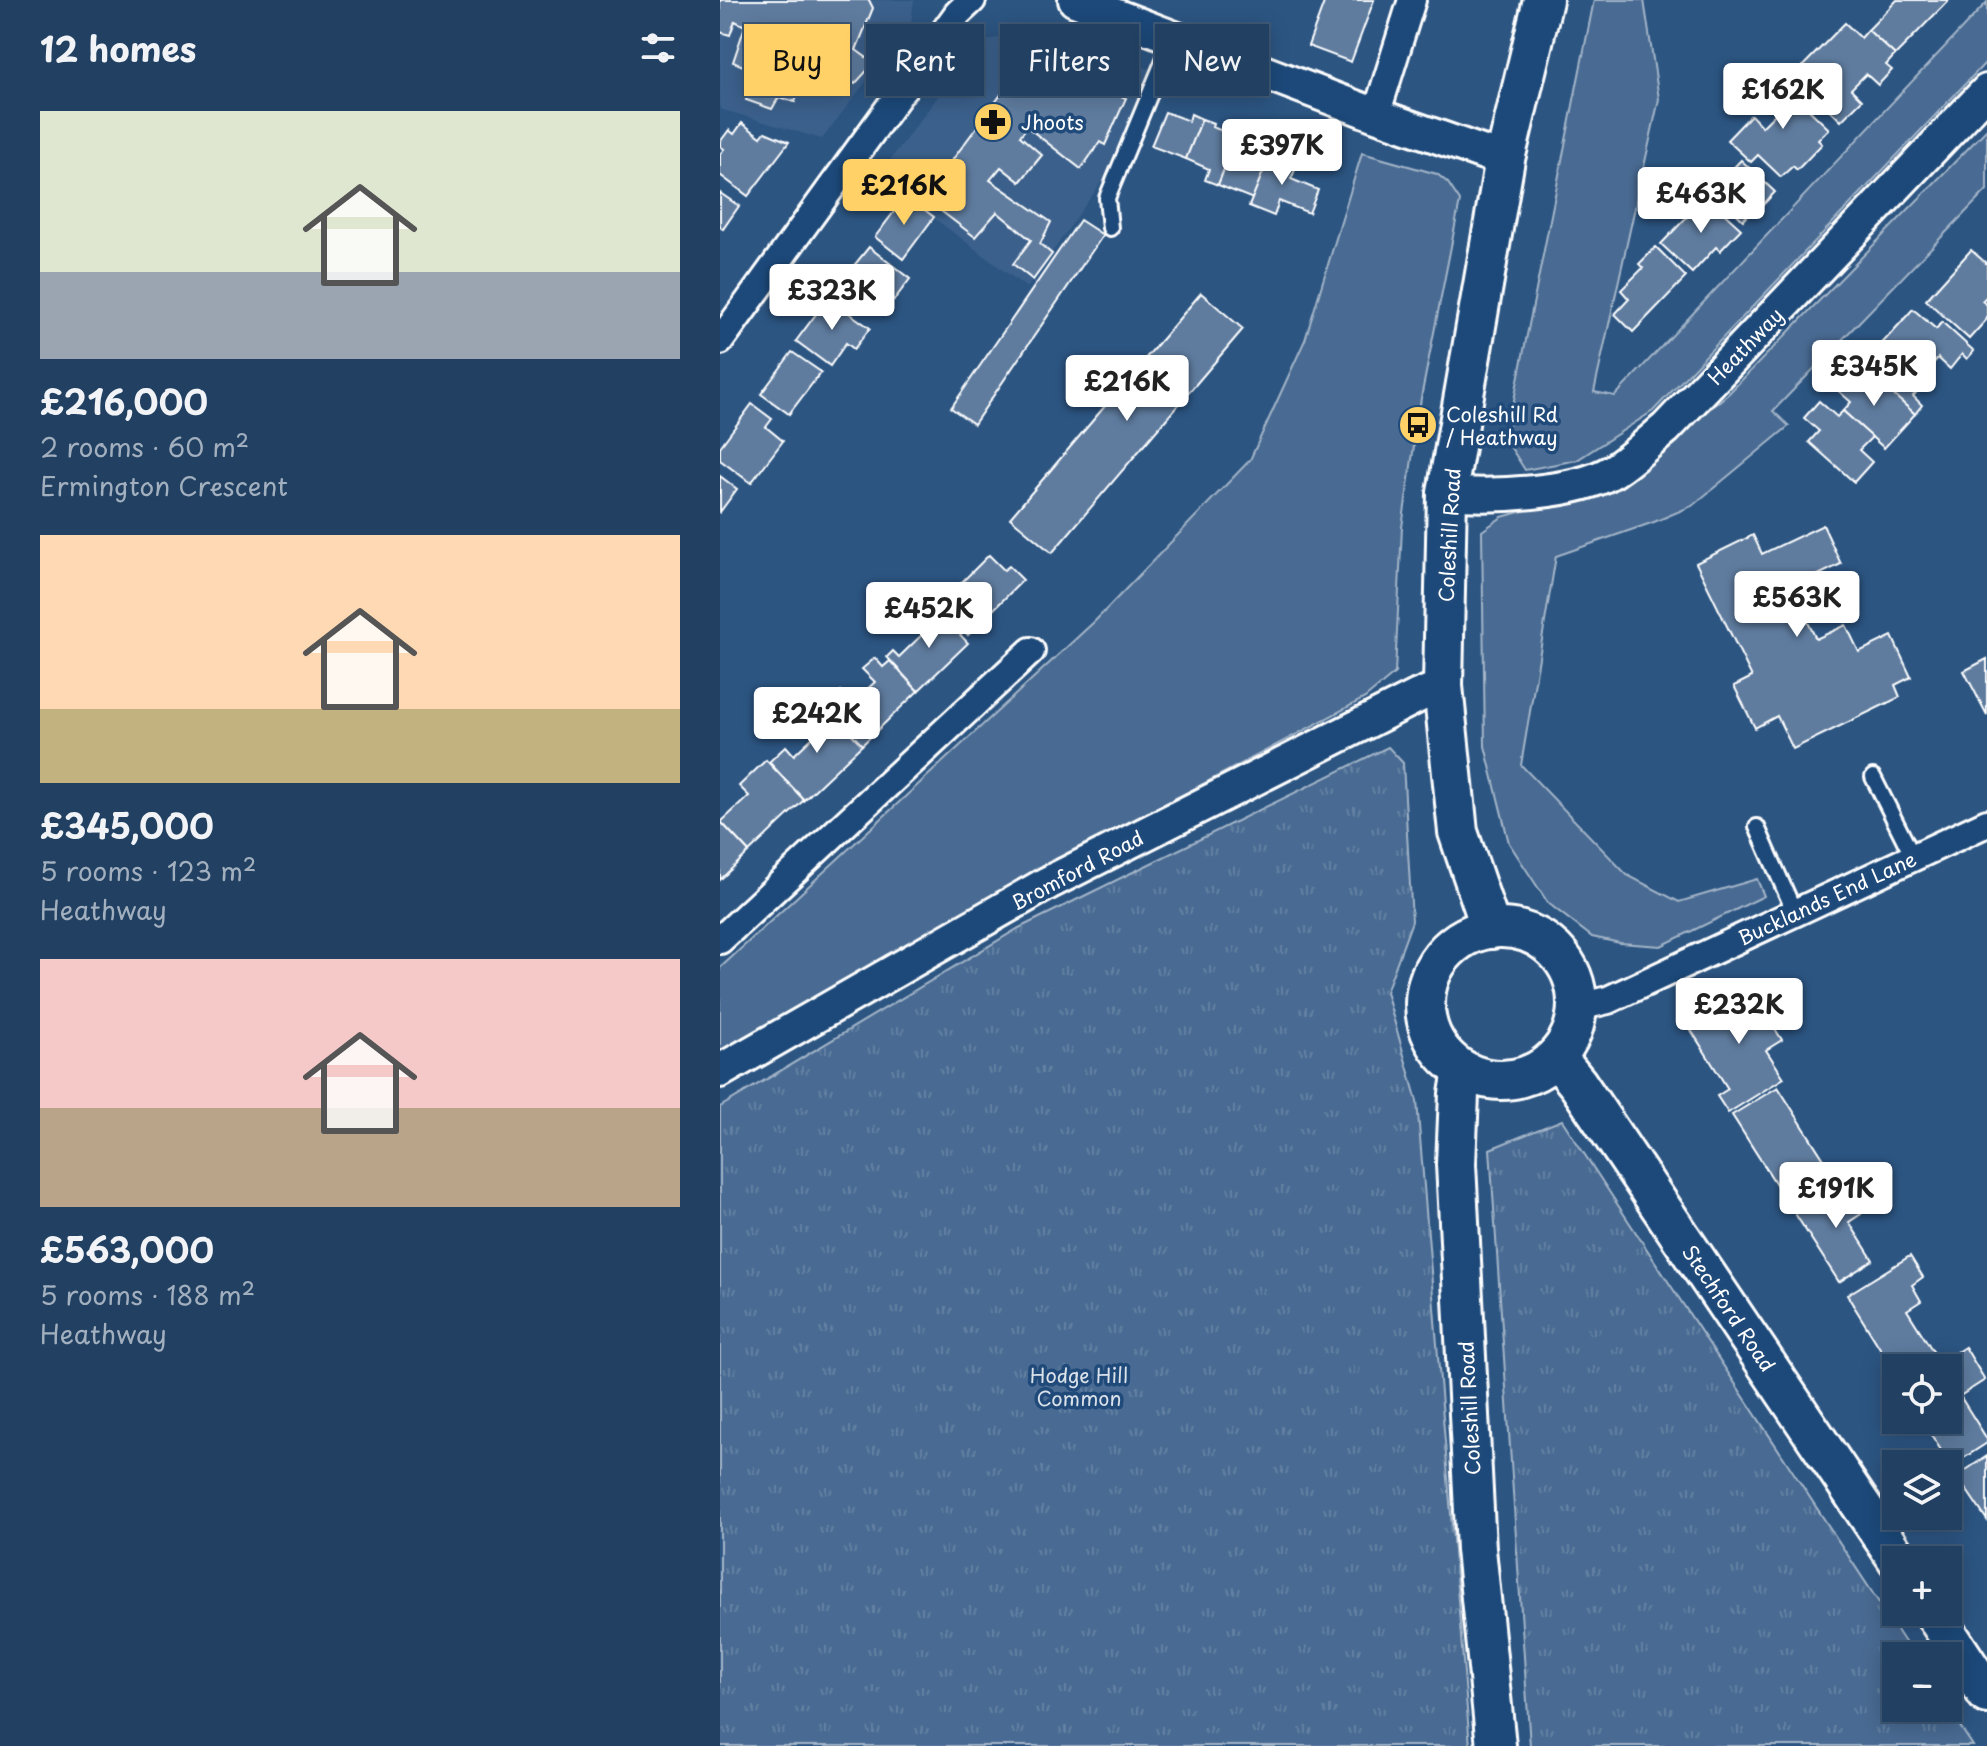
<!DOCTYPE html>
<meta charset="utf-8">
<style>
body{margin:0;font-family:"Playpen Sans",sans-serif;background:#294768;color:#f1f3f6;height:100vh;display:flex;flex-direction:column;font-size:30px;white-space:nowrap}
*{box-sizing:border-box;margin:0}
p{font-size:26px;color:#a2afbe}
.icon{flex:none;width:44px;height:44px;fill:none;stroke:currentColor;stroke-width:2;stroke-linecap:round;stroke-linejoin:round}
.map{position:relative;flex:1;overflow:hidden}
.sheet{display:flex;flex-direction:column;background:#214062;width:720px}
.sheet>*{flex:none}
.banner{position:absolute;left:24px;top:24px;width:760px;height:72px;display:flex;gap:16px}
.tools{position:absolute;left:1162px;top:1354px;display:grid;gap:16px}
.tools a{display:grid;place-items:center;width:80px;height:80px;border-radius:0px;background:#214062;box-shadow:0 4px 20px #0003,0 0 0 2px #3e5977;font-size:40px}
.price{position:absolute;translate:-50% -68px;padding:0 18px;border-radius:8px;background:#fff;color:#222;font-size:26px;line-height:52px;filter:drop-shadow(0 2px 4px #0008)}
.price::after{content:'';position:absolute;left:50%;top:48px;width:24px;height:18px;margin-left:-12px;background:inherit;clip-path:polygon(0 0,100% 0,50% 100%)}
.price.selected{background:#ffd166;color:#111}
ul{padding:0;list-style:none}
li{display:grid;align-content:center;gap:16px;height:424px;padding:0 40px}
li span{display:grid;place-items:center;height:248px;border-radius:0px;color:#555}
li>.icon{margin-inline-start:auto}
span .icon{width:144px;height:144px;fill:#fffc;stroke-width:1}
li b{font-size:34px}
h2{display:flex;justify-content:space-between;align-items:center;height:96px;padding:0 40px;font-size:34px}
.pill{padding:0 28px;border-radius:0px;background:#214062;box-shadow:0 4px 20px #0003,0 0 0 2px #3e5977;font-size:28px;line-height:72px}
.pill.selected{background:#ffd166;color:#111}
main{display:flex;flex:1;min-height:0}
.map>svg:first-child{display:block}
.built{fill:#3b618b}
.grass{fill:#486b92;stroke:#a4b5c8;stroke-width:2}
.park{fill:url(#park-tufts);stroke:#a4b5c8;stroke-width:2}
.building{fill:#5e7c9f;stroke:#fff;stroke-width:2}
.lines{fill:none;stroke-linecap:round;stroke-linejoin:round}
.service-casing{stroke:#fff;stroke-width:20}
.minor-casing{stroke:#fff;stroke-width:32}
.tertiary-casing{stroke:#fff;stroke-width:38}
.secondary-casing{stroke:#fff;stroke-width:44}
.service{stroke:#1f4a7a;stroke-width:14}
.minor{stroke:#1f4a7a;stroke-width:26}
.tertiary{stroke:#1f4a7a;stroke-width:32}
.secondary{stroke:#1f4a7a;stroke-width:38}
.labels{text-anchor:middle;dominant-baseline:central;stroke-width:7;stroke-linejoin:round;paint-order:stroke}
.poi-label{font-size:20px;fill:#fff;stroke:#1f4a7a;text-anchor:start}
.street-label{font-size:20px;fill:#fff;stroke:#1f4a7a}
.park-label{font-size:20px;fill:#dae1e9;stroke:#1f4a7a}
</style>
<main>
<section class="sheet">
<h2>12 homes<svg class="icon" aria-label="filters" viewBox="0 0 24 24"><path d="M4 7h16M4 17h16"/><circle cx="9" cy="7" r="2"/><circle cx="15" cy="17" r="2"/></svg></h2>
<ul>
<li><span style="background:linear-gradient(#dfe7d0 65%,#9aa5b1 0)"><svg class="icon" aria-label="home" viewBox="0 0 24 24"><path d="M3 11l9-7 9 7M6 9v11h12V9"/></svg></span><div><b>£216,000</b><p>2 rooms · 60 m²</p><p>Ermington Crescent</p></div></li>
<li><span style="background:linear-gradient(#ffd9b3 70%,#c2b280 0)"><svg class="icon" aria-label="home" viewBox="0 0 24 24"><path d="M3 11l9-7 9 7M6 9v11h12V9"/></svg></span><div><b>£345,000</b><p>5 rooms · 123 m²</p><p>Heathway</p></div></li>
<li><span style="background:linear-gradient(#f6c9c9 60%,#b9a48a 0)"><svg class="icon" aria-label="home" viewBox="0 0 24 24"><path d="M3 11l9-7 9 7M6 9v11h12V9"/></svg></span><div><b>£563,000</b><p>5 rooms · 188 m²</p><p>Heathway</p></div></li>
</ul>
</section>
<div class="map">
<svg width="1267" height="1746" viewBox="0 0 1267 1746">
<defs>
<pattern id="park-tufts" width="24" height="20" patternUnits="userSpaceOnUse" patternTransform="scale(2)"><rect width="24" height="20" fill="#486b92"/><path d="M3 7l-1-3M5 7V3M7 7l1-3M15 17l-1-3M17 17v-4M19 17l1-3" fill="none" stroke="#6381a2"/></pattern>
</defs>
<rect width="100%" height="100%" fill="#2c5582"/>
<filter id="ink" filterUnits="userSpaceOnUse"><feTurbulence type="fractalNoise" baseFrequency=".0125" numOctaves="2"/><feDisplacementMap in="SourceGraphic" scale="16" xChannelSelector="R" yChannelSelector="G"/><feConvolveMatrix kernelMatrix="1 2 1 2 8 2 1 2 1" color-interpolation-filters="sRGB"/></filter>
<g filter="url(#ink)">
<g class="built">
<path d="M0,0H194L191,23L102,139L0,109Z"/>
<path d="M321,27L429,69L385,177L307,288L158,176L228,83L269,40Z"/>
</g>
<g class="grass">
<path d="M874,0H924L939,99L874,392L895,396L1267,2V61L933,411L857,460L805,470L786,440Z"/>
<path d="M1267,129V190L1053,411L1069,426L972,506L934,522L836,556L801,765L907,875L959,902L1037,879L1044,896L941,946L900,943L872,937L828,903L789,843L765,746L762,531L782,517L897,484L1008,394Z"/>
<path d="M642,153L717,174L728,183L740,201L701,398L682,527L675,673L645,698L283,890L0,1055V968L375,621L530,460L585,340Z"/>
</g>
<g class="park">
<path d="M668,747L683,763L692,921L666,992L697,1101L750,1746H0V1107L299,928Z"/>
<path d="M842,1120L1194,1656H1176V1708H1228L1253,1746H810L770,1149Z"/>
</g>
<g class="building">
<path d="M0,0H149L153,8L136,50L154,63L135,84L121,73L129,65L93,51L75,102L59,97L52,109L26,100L37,66L46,70L52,54L71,60L75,46L46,33L31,69L13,62L25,26L15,21L10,35L0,32Z"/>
<path d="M605,0H654L631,62L588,46Z"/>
<path d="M1177,0H1229L1175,55L1148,30Z"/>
<path d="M1125,23L1141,38L1148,30L1175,55L1166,65L1172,70L1158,85L1146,74L1131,89L1142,100L1121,121L1074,75Z"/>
<path d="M306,61H315L329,73L332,70L363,94L369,84L406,98L385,145L380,142L361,169L307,127L300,136L322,155L300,182L281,167L270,180L331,222L320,244L332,254L313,280L293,264L311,240L277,212L255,237L204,198Z"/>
<path d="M1074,75L1095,96L1085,106L1109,129L1098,140L1102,144L1077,170L1073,166L1061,177L1038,155L1031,162L1007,140L1031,115L1042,127L1059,110L1050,101Z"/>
<path d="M445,112L469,121L471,114L482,119L466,159L431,146Z"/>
<path d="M482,119L493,123L492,127L517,136L498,185L485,180L489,169L466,159Z"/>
<path d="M22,123L41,137L45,132L69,142L28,196L0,175V154L4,149L0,146V142L9,130L14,134Z"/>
<path d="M517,136L552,150L533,199L498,185Z"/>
<path d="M552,150L579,161L571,179L598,190L589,213L559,201L554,216L529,206Z"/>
<path d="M1021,160L1055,192L1041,207L1038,204L1023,220L1001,199L1006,194L997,185Z"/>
<path d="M0,193L19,206L3,229L0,227Z"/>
<path d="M186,196L214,217L183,259L155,237Z"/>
<path d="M986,197L1021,229L1000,251L996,247L972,273L941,244Z"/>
<path d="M360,220L383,235L254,424L231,408Z"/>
<path d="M149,247L190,279L174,300L162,290L144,312L115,289Z"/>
<path d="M936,247L966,277L913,332L895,314L909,299L901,290L923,268L919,264Z"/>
<path d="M1251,250L1267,264V296L1262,301L1267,305V319L1249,339L1206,300Z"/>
<path d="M481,293L523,329L332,553L290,518Z"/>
<path d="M108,298L150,328L134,349L126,343L110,366L76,341Z"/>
<path d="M1193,309L1216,329L1222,322L1254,351L1247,359L1242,354L1230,369L1218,358L1200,378L1206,382L1193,396L1202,405L1195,414L1159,382L1166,375L1148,359Z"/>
<path d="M72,352L101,372L69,414L41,394Z"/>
<path d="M1128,369L1152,391L1159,382L1195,414L1164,448L1123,411L1131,402L1113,386Z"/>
<path d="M1099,401L1117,417L1123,411L1152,437L1139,450L1152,462L1134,482L1089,442L1099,431L1084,418Z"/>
<path d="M32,404L52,419L46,427L63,441L31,483L0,460V447Z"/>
<path d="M0,476L17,489L0,512Z"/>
<path d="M1103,525L1121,564L1092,578L1107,610L1087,620L1096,639L1126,625L1139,652L1172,636L1191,677L1175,685L1180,697L1073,749L1057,716L1035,728L1014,686L1032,677L976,563L1033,535L1042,554Z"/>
<path d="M269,555L284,570L289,566L303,580L248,635L214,601L220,595L225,599Z"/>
<path d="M212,605L248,643L198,691L167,657L173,651L179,657L210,627L200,616Z"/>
<path d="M155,658L163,667L170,661L198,691L142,745L105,706L121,691L132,703L155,682L142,669Z"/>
<path d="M1267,659V715L1244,671Z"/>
<path d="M100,713L106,719L112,713L142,745L84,800L49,762L66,746L74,755L95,735L86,726Z"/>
<path d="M46,760L84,800L29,852L1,822L29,796L19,786Z"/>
<path d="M0,821L29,852L0,880Z"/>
<path d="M1027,984L1062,1040L1046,1050L1064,1078L1008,1113L997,1096L1008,1089L966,1022Z"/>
<path d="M1058,1087L1110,1169L1065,1198L1012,1115Z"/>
<path d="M1120,1182L1128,1183L1143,1207L1141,1214L1129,1222L1153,1260L1119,1282L1074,1212Z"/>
<path d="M1190,1256L1203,1277L1192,1285L1201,1301L1187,1310L1214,1353L1190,1368H1176V1374L1127,1295Z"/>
<path d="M1245,1347L1265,1380L1240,1396L1267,1439V1443L1231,1466L1202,1420H1228V1368H1212Z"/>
<path d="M1267,1456V1520L1237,1476Z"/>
</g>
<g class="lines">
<defs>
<g id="service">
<path d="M390,228L387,198L453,38"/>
<path d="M1153,777L1194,859"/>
<path d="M1037,827L1075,913"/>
</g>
<g id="minor">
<path d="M656,115L692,0"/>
<path d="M0,341L238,13L252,0"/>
<path d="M0,940L311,651"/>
<path d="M858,1007L888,1000L1267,823"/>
</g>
<g id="tertiary">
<path d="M355,0L656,115L764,153L785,159"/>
<path d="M727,493C770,497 856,494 893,471C912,459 929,442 946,428L1267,91"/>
<path d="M0,1071L328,883L698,696L723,686"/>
</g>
<g id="secondary">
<circle cx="781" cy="1004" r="76"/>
<path d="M771,929L738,832L723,686L727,493L785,159L823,0"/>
<path d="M836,1057L858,1084L1178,1560"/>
<path d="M743,1070L739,1094L736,1164L756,1549L776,1746"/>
<path d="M1213,1612L1267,1694"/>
</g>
</defs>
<use href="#service" class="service-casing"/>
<use href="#minor" class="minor-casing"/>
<use href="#tertiary" class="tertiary-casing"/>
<use href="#secondary" class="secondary-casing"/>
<use href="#service" class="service"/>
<use href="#minor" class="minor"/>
<use href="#tertiary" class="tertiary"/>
<use href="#secondary" class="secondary"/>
</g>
</g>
<defs>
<symbol id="pharmacy-disc" viewBox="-11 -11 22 22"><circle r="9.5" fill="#ffd166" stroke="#1f4a7a"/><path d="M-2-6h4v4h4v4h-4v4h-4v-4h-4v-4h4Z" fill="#111"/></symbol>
<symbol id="bus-disc" viewBox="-11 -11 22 22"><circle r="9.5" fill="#ffd166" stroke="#1f4a7a"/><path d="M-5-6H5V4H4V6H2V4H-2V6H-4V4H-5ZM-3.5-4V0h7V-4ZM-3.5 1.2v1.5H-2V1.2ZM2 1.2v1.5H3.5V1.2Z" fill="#111"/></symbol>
</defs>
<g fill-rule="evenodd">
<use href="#pharmacy-disc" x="251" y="100" width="44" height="44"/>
<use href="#bus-disc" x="676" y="403" width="44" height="44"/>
</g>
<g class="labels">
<g class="poi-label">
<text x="301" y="122">Jhoots</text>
<text x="726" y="414">Coleshill Rd<tspan x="726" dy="23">/ Heathway</tspan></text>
</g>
<g class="street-label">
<text transform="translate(1025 346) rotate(-46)">Heathway</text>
<text transform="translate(729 535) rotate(-87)">Coleshill Road</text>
<text transform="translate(357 870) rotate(-28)">Bromford Road</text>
<text transform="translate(1107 898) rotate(-25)">Bucklands End Lane</text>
<text transform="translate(1009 1308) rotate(56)">Stechford Road</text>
<text transform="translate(749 1408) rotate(-93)">Coleshill Road</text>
</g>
<g class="park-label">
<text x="359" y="1375">Hodge Hill<tspan x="359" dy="23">Common</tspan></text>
</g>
</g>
</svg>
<div class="tools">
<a><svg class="icon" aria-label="locate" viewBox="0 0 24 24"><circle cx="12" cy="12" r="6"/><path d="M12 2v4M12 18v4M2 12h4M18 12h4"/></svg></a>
<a><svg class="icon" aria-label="layers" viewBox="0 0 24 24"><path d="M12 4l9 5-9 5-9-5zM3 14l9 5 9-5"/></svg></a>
<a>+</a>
<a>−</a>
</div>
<b class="price" style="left:1063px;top:131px">£162K</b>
<b class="price" style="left:562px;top:187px">£397K</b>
<b class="price selected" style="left:184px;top:227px">£216K</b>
<b class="price" style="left:981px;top:235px">£463K</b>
<b class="price" style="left:112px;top:332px">£323K</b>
<b class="price" style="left:1154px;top:408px">£345K</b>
<b class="price" style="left:407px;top:423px">£216K</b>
<b class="price" style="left:1077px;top:639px">£563K</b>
<b class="price" style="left:209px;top:650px">£452K</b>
<b class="price" style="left:97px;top:755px">£242K</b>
<b class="price" style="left:1019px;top:1046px">£232K</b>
<b class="price" style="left:1116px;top:1230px">£191K</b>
<div class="banner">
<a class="pill selected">Buy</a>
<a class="pill">Rent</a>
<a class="pill">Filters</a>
<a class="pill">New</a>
</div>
</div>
</main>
